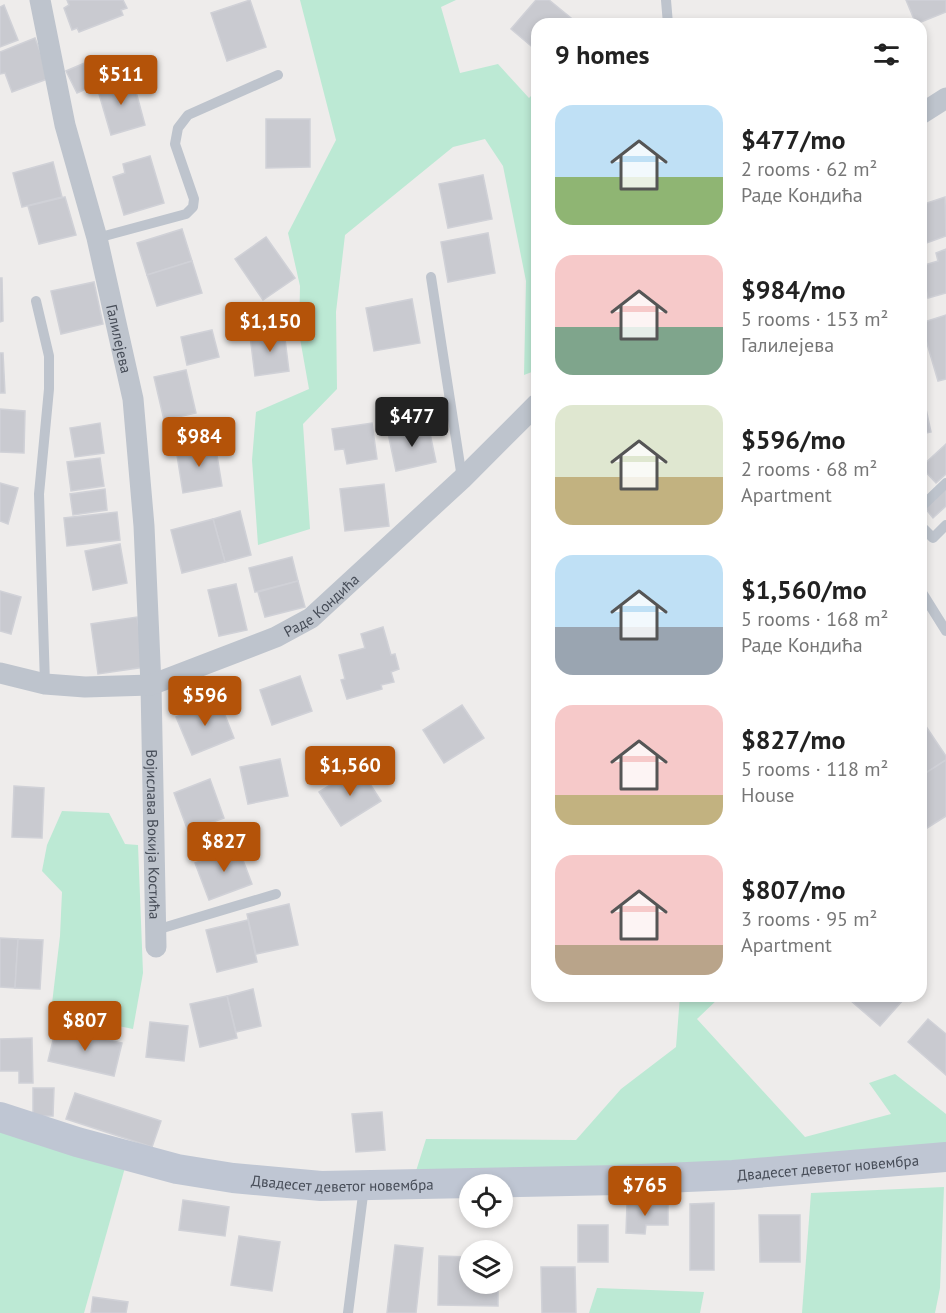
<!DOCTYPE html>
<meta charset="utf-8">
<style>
body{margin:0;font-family:"PT Sans",sans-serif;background:#f6f6f6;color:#222;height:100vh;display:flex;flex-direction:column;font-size:22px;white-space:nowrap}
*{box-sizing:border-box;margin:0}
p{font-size:20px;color:#767676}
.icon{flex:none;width:33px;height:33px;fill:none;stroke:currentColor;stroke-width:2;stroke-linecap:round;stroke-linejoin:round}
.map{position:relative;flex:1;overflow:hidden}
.side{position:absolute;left:531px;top:18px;width:396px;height:984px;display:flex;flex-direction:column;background:#fff;border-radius:18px;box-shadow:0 3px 9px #0003}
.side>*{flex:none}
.buttons{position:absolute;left:459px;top:1174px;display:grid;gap:12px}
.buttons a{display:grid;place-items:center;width:54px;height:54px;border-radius:50%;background:#fff;box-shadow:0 3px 9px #0003;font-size:30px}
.price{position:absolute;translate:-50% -51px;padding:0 14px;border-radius:6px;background:#b45309;color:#fff;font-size:20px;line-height:39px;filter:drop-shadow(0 2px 3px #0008)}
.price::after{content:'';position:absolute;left:50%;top:36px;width:18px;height:14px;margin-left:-9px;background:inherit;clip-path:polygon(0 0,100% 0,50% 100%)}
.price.on{background:#222;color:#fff}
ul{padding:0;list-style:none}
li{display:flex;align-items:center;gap:18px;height:150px;padding:0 24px}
li span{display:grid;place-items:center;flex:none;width:168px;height:120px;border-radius:18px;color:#555}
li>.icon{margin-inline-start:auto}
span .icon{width:72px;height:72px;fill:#fffc;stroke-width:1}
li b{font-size:26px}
h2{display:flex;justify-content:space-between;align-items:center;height:72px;padding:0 24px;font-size:26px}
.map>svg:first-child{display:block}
.green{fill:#bce9d4}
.building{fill:#c9cad0;stroke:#d0d1d7;stroke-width:1.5}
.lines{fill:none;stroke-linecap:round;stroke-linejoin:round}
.lane{stroke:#bec4cd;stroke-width:10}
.street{stroke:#bec4cd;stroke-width:21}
.secondary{stroke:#bfc6d3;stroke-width:30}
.labels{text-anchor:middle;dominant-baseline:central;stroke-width:5;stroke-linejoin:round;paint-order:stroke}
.street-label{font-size:15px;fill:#464c57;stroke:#fff}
</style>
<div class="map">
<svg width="946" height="1313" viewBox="0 0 946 1313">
<rect width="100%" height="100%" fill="#eeeceb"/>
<g class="green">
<path d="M300,0H456L441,7L460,73L498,64L529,98L537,90V370L524,375L526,281L503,166L485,139L453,147L345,235L336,312L337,389L303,424L310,529L258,545L252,460L256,412L309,389L299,333L300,286L288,233L336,140Z"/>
<path d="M62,811L109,813L125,844L138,845L143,973L133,1029L51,1012L60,936L62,892L42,871L47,845Z"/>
<path d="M680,996H721L697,1019L805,1137L891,1114L869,1083L895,1074L946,1114V1157L412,1184L426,1139L576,1140L621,1089L676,1047Z"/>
<path d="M0,1117L128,1157L84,1313H0Z"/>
<path d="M944,1187L940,1288L935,1313H802L811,1193Z"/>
<path d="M597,1288L704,1292L700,1313H589Z"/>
</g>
<g class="building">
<path d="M67,0H123L127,8L121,10L123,15L79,32L77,28L72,30L64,8L69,5Z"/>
<path d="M250,0L266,47L227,61L211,13Z"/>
<path d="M536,0H549L576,22L537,24V51L511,29Z"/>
<path d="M906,0H946V12L916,24Z"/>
<path d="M4,5L18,40L0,47V7Z"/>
<path d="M35,38L50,78L12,92L5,73L0,74V52Z"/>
<path d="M87,62L97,84L77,93L66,71Z"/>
<path d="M132,77L145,125L111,135L97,87Z"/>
<path d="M266,119H310V167L266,168Z"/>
<path d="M150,156L164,203L124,215L113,177L125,173L123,164Z"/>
<path d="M53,162L62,197L22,207L13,173Z"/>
<path d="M483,175L492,219L448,228L439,184Z"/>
<path d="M65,197L76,235L39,244L28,206Z"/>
<path d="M945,197L946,236L921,245V205Z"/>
<path d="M182,229L192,261L147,275L137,243Z"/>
<path d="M488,233L495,273L448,282L441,242Z"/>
<path d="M266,237L295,278L263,300L235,259Z"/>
<path d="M946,249V293L928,298L921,266L938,261L936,253Z"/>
<path d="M192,261L202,293L157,306L147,275Z"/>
<path d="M0,278H2L3,321L0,322Z"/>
<path d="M94,282L103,324L61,334L51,291Z"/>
<path d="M412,299L420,343L374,351L366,308Z"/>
<path d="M946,315V379L938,381L921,323Z"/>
<path d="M212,330L219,357L187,365L181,337Z"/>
<path d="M284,331L289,371L255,376L250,336Z"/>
<path d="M0,353H3L5,393H0Z"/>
<path d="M186,370L196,413L164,420L154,377Z"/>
<path d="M921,386L931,432L921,434Z"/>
<path d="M0,409L25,411L24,453L0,452Z"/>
<path d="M100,423L104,453L75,457L70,428Z"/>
<path d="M372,423L377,459L347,464L344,449L335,450L332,429Z"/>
<path d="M428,424L436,462L396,471L388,433Z"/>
<path d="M215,443L222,486L183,493L176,449Z"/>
<path d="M946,444V474L936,483L921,467Z"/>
<path d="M100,458L104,486L71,491L67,462Z"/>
<path d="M0,483L18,488L8,524L0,521Z"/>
<path d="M384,484L389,526L345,531L340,489Z"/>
<path d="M946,488V506L933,518L925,508Z"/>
<path d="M105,489L107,510L73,515L70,494Z"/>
<path d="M240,511L251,555L225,562L213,519Z"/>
<path d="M117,512L120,540L67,546L64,518Z"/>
<path d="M213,519L225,562L182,573L171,530Z"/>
<path d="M120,544L127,583L93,590L85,551Z"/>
<path d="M292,557L298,581L255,592L249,568Z"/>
<path d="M298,581L305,607L265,617L258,592Z"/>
<path d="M236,584L247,630L219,636L208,590Z"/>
<path d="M0,591L21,597L11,634L0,631Z"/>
<path d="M137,617L145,667L98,674L91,624Z"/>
<path d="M383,627L391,655L395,654L399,669L391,672L394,682L381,685L382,689L347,699L341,680L345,679L339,655L365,648L361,634Z"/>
<path d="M300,676L312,711L272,725L260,690Z"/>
<path d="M219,700L234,738L192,755L176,717Z"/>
<path d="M462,705L484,738L444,763L423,730Z"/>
<path d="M921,719L946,756V760L921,776Z"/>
<path d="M280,759L288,796L248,804L240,767Z"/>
<path d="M946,760V816L921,832V776Z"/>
<path d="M359,767L381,801L341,826L319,792Z"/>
<path d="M210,779L224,818L188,831L174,793Z"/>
<path d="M14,786L44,788L42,838L12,837Z"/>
<path d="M238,847L252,884L209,900L195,863Z"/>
<path d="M289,904L298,945L256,954L247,914Z"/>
<path d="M248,920L257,962L217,972L206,930Z"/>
<path d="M0,938L18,939L15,988L0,987Z"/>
<path d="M18,939L43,940L40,989L15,988Z"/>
<path d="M253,989L261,1026L236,1032L227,996Z"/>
<path d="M227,996L237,1038L200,1047L190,1004Z"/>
<path d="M851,996H898L903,1000L880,1026L849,999Z"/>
<path d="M928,1019L946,1034V1075L908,1042Z"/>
<path d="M150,1022L188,1026L184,1061L146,1057Z"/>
<path d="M56,1028L122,1043L114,1076L48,1061Z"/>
<path d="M32,1038L33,1083H19V1071H0V1039Z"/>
<path d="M33,1088H54L53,1116H33Z"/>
<path d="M75,1093L161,1121L152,1147L66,1119Z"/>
<path d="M382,1112L385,1150L356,1152L352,1114Z"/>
<path d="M183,1200L229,1207L225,1236L179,1230Z"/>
<path d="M714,1203V1270H690V1204Z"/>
<path d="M627,1204L668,1205V1225H646L645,1234L626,1233Z"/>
<path d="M759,1215H800V1262H760Z"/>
<rect x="578" y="1225" width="30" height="37"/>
<path d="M239,1236L280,1242L272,1291L231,1285Z"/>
<path d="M395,1245L423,1248L416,1313H387Z"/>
<path d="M439,1256L470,1257V1284H498V1306L438,1305Z"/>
<path d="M541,1267H575L576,1313H542Z"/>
<path d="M93,1297L128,1302L126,1313H91Z"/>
</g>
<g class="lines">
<g class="lane">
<path d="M666,0L668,24"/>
<path d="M97,238L186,214L193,207L194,199L175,144L178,128L188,115L278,75"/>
<path d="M431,277L462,478"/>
<path d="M36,301L49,356V389L39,494L45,684"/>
<path d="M921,507L946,483"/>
<path d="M921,526L933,538L946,525"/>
<path d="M921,591L946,631"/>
<path d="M156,930L276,894"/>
<path d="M348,1313L364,1187"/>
</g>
<g class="street">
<path id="s1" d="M40,0L65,125L97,238L133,399L144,526L151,685L156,947"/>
<path d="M921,114L946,98"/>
<path id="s2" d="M0,673L45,684L85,687L151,685L276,637L311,618L462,479L537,404"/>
</g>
<path class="secondary" id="s3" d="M0,1117L77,1142L177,1169L233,1178L321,1186L618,1180L733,1175L946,1157"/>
</g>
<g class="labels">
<g class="street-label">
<text stroke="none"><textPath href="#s1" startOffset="348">Галилејева</textPath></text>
<text stroke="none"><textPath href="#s2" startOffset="342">Раде Кондића</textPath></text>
<text stroke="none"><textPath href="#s1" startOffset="846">Војислава Вокија Костића</textPath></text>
<text stroke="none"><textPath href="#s3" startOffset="837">Двадесет деветог новембра</textPath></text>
<text stroke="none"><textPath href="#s3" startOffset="351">Двадесет деветог новембра</textPath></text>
</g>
</g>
</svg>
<div class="buttons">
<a><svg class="icon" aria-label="locate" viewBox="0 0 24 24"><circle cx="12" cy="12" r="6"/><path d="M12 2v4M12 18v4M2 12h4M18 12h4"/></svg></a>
<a><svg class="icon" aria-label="layers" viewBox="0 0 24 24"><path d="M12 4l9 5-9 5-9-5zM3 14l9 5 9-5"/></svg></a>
</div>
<b class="price" style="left:121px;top:106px">$511</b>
<b class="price" style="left:270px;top:353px">$1,150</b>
<b class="price on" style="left:412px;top:448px">$477</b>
<b class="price" style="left:199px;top:468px">$984</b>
<b class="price" style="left:205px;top:727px">$596</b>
<b class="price" style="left:350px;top:797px">$1,560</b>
<b class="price" style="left:224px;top:873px">$827</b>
<b class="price" style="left:85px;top:1052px">$807</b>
<b class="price" style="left:645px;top:1217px">$765</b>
<section class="side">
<h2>9 homes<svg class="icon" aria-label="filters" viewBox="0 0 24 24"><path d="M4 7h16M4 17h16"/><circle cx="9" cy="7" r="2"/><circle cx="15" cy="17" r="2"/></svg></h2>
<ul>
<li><span style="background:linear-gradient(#bfe0f5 60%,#8fb573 0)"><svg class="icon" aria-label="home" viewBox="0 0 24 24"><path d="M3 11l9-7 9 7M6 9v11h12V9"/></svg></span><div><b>$477/mo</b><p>2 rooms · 62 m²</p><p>Раде Кондића</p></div></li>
<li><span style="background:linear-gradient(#f6c9c9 60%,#7fa58c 0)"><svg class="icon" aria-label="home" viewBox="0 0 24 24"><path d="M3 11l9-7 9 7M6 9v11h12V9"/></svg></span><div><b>$984/mo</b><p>5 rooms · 153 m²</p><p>Галилејева</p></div></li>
<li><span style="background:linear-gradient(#dfe7d0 60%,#c2b280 0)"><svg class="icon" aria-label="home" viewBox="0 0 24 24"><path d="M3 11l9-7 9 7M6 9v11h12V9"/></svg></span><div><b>$596/mo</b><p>2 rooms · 68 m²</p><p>Apartment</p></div></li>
<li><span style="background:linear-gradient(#bfe0f5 60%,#9aa5b1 0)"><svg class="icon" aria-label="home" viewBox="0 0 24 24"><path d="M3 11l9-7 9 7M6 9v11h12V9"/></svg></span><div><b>$1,560/mo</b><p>5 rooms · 168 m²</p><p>Раде Кондића</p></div></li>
<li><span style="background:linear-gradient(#f6c9c9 75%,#c2b280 0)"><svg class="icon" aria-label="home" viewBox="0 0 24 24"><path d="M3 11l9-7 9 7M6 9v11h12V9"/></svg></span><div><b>$827/mo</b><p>5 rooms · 118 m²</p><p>House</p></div></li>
<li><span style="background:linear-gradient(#f6c9c9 75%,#b9a48a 0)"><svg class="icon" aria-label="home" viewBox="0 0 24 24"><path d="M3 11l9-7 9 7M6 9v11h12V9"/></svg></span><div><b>$807/mo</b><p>3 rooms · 95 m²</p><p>Apartment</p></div></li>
</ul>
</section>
</div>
